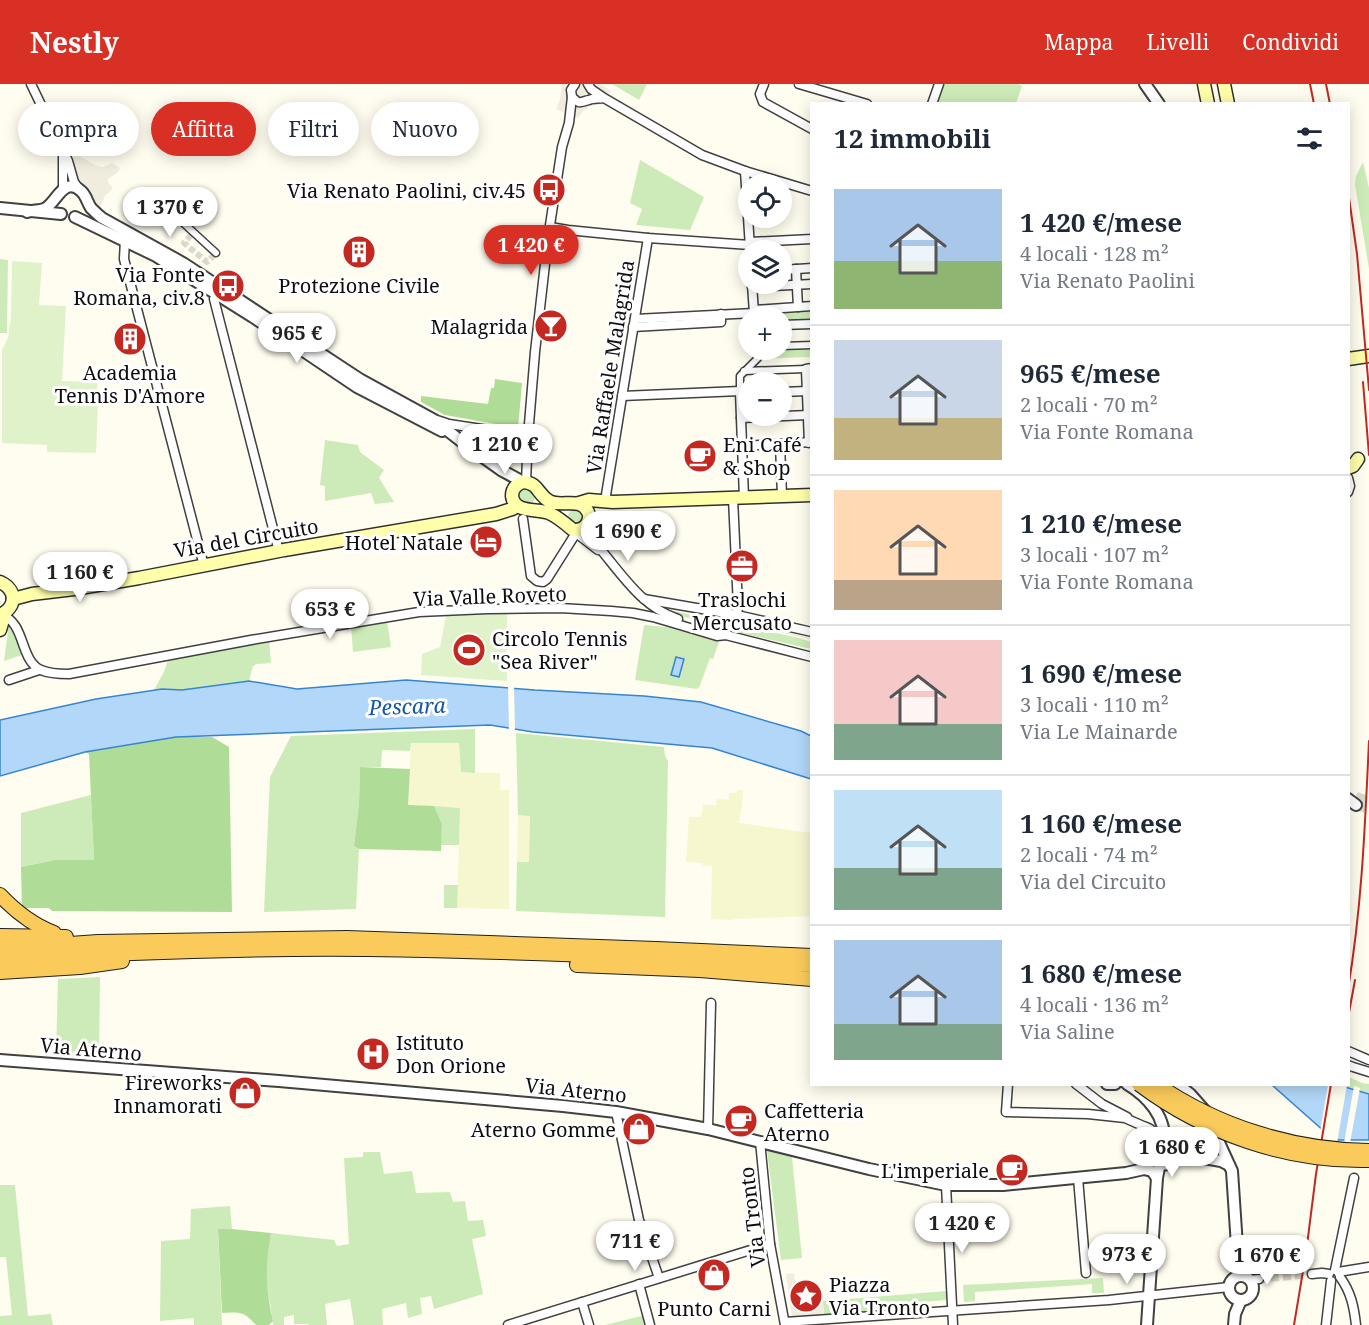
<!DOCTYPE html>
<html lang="it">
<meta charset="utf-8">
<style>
body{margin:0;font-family:"Noto Serif",serif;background:#f6f6f7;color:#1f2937;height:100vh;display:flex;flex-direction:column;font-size:22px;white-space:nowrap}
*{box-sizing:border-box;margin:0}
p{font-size:20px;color:#747a83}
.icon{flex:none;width:33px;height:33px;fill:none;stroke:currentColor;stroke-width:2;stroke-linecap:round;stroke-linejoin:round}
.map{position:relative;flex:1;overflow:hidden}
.sheet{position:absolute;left:810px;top:18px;width:540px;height:984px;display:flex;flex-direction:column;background:#fff;border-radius:0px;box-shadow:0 3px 15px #0003}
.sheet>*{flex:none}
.banner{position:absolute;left:18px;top:18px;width:570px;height:54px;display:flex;gap:12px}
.buttons{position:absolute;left:738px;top:90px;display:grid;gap:12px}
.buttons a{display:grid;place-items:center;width:54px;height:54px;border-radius:50%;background:#fff;box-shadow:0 3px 15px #0003;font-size:30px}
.price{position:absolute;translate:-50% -51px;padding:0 14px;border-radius:21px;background:#fff;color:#222;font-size:20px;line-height:39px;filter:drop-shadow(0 2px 3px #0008)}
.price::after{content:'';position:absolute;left:50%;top:36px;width:18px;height:14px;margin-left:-9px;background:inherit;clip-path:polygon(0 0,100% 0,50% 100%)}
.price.on{background:#d93025;color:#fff}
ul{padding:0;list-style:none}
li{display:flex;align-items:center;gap:18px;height:150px;padding:0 24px}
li+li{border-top:2px solid #e0e1e3}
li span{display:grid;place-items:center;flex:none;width:168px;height:120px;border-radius:0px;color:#555}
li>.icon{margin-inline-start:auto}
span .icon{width:72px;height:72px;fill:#fffc;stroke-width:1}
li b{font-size:26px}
h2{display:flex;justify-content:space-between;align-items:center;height:72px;padding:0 24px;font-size:26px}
.tag{padding:0 21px;border-radius:27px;background:#fff;box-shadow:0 3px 15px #0003;font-size:21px;line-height:54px}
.tag.on{background:#d93025;color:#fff}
header{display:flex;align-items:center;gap:36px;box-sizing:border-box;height:84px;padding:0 30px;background:#d93025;color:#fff}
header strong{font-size:28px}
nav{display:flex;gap:33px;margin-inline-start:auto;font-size:21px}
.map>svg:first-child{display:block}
.farmland{fill:#f6f6cf}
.green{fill:#cdebb8}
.forest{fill:#afdc96}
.pitch{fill:#e0f2ca}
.plaza{fill:#f0edde}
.water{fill:#b2d7f8;stroke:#3785d2;stroke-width:1.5}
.pier{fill:#fffdef}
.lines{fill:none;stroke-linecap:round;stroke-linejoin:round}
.pedestrian-tunnel{stroke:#dbd9cd;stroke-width:6;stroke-dasharray:6 3;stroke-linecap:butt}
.minor-tunnel{stroke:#dbd9cd;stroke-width:8;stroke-dasharray:8 4;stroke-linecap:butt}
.tertiary-tunnel{stroke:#dbd9cd;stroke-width:10;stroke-dasharray:10 5;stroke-linecap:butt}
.pedestrian-casing{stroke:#414141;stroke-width:9}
.minor-casing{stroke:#414141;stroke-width:11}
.tertiary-casing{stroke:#414141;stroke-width:14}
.secondary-casing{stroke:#303030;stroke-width:15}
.trunk-casing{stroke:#1f1f1f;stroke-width:16}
.pedestrian{stroke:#fff;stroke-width:6}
.minor{stroke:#fff;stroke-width:8}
.tertiary{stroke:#fff;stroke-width:10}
.secondary{stroke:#fffeaa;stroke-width:12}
.trunk{stroke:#faca5b;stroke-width:14}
.rail{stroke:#c32921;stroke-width:2}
.trunk-bridge-casing{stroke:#1f1f1f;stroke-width:16;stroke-linecap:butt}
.trunk-bridge{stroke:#faca5b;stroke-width:14}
.labels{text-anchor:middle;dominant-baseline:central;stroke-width:6;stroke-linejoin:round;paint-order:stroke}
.poi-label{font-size:20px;fill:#0e0e0e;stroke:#fff;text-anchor:end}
.street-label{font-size:20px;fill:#0e0e0e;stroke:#fff}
.water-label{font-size:21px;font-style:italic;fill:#1357a5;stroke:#fff}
</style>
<header>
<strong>Nestly</strong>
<nav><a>Mappa</a><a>Livelli</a><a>Condividi</a></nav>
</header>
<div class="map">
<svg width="1369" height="1241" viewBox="0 0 1369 1241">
<rect width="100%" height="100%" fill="#fffdef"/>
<g class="farmland">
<path d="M411,659H459L461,688L500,689V706H509V825L457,824L460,724L408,721Z"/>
<path d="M737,706H743L742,722L739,739L811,749V832L735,835L732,836L711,835L712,782L702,781V779L686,778L689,733H701L703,721H716L717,715L729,716V709H736Z"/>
<path d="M518,731H530L529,778H517Z"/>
</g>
<g class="green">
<path d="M612,0H647L639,16Z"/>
<path d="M943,0H1017L1022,2L1016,19L935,20Z"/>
<path d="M640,76L704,113L690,146L636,141L642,125L630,119Z"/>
<path d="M1363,78L1369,104V185L1355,101L1356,92Z"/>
<path d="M0,175L8,176L7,249H0Z"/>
<path d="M811,226V238L782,239V232H763V228Z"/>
<path d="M811,262V273L758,275L765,266H782V264Z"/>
<path d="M325,356L358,361L360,368L384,386L379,394L394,418L375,420L371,409L325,417V402L320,401Z"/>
<path d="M528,402L535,412V415L531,420H521L516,409L518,406Z"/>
<circle cx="575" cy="432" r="7"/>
<path d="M660,524L799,554L811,558V565L737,548L708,539L661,527Z"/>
<path d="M677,524L721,532L783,546L784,548L809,554L811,553V555Z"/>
<path d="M387,537L391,563L353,568L351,542Z"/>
<path d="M9,539L25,570L4,577Z"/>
<path d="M644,541L666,543L719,558L713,575L710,574L699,604L698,603L697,605L635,596Z"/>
<path d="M269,554L271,579L257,580L253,582L249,597L182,606L162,605L154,606L164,588L169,573Z"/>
<path d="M475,645V689L461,688L459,659H411L410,667L382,666L381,683H360L359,720L354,762L359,765L356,825L264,828L270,693L291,652Z"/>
<path d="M516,649L664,663L665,672L668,677L665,833L516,827L517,778H529L530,732L518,731Z"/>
<path d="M91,711L94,777L55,776L21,783V729Z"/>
<path d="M434,722L460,724L459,761H441L442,740Z"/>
<path d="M444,801H458L457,824H444Z"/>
<path d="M100,893L99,975L56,971L58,895Z"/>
<path d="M1349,993L1362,999L1369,1000V1010L1338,1001L1348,1000Z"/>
<path d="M767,1067L792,1073L802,1174L781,1176Z"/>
<path d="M363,1068H380L384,1090L412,1087L416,1109L450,1108L453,1118L465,1117L468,1137L483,1136L486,1152L472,1155L483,1210L434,1225L431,1212L420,1214L422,1230L408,1234L406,1219L382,1225L383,1241H354L350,1215L325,1220L327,1241H309L308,1240H294V1231L284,1233V1241H273C272,1223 266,1206 266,1188C266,1174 270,1162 271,1149L334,1156L337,1162L349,1160L344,1074L363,1073Z"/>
<path d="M0,1101H15L28,1232L51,1230L53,1241H0V1232L12,1231L6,1173H0Z"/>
<path d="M230,1122L232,1145H218L222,1241H194V1234L160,1237L161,1157L190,1155L191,1125Z"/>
<path d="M1103,1194L1104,1209H1092V1200L1080,1201L975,1208V1217L964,1218L963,1201Z"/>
<path d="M947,1207L948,1216L871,1222V1228L824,1232L823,1217Z"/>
<path d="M645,1231L648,1241H605Z"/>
</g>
<g class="forest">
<path d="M495,295L522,299L518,344L445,331L421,318V312L488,320L491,304H494Z"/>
<path d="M176,653H212L229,663L232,828L52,827L49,824H22L21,783L55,776H94L89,670L85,668Z"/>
<path d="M360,683L410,685L408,721L434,722L442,740L441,767L359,765L354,762L359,720Z"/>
<path d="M218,1145H232L271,1149C270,1160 267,1171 267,1183C266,1200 269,1220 273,1237L269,1241H256C244,1227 239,1228 222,1229Z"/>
</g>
<g class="pitch">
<path d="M12,177L42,179L39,221L66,222L62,297L97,298L98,319L96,369L47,368V361L2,359V266L8,254L11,234Z"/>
<path d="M507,529V597L421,591L422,570L440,563L446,532Z"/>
</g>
<g class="plaza">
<path d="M562,0H600L611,7L603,20L590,22L583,27L578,34L556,25L560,16Z"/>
<path d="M74,71H78L95,81L103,83L112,79L120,84L118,88L108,95V98L112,103V106L105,111L100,124L97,127L86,105L76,95L73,87L74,83L73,73Z"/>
<path d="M794,1189L796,1206H809L810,1208L822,1207L824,1231L792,1233L786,1190Z"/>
</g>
<g class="water">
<path d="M676,573L684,575L679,593L671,591Z"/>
<path d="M406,596L535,606L644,612L701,618L801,647L811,652V695L712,664L533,648L490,641L176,653L85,668L0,692V636L96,615L162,605L182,606L249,597L297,605Z"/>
<path d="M1272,1001H1338L1369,1010V1056H1334Z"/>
</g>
<g class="pier">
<path d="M508,600L514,601L515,648L509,647Z"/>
<path d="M1328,1001H1347L1337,1059L1332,1058L1320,1048Z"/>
<path d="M1354,1002L1360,1004L1350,1059H1344Z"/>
</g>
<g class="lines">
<path class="pedestrian-tunnel" d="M191,151L184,159L207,178L216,169"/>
<path class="minor-tunnel" d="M1259,1195L1312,1190"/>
<g class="tertiary-tunnel">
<path d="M1356,713L1369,717"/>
<path d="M1356,721L1369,725"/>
</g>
<defs>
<g id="pedestrian">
<path d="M167,124L216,169"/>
<path d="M782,262L812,261"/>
<path d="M744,287L806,285"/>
<path d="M740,307V292L758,274V266"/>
</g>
<g id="minor">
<path d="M31,0L68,77L74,98L79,105"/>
<path d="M588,0L591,5L604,14L702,71L745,87L812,107"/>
<path d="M764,0L760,10L763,18L812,45"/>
<path d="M799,0L867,20"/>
<path d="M572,13C580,21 580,18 589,16C593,14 599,15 603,14"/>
<path d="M932,20L939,0"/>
<path d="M745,87L750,164"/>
<path d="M63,106V71"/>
<path d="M550,143L568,146L648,154L750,161"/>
<path d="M125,156L124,175L204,482"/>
<path d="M750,158L812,155"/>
<path d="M796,185L798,223"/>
<path d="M782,186L812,184"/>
<path d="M752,200L754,229"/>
<path d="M752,203L812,200"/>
<path d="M219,211H216L214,215L279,468"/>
<path d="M754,226L812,222"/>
<path d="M635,235L754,229"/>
<path d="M782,241L812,240"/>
<path d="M633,243L721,238V230"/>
<path d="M782,308L807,307"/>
<path d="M622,312L740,307L744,414"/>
<path d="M741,334L808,331"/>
<path d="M437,336L449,340L528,352"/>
<path d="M809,359L806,285L812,284"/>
<path d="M780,360L782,412"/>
<path d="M742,362L812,358"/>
<path d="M1348,394L1350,402L1348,408"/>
<path d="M526,398L528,352L535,268L548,154L562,63L569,39L572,13L571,6L575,0"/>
<path d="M733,414L738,523L737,531"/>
<path d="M605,417L648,154"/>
<path d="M523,435L531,492L537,497L543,498L547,495L576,449"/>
<path d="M586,442C592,455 601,466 610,477C630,502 648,525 678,535"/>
<path d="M573,446L576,449L598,466"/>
<path d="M644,515L737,531L812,548"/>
<path d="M1,531C26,538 19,576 41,586C50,590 60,590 69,590L251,556L419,528L487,525L560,524L611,527L633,529L653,533L717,552L726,551"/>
<path d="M722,550L812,573"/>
<path d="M9,596L39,586"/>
<path d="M1348,967L1369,976"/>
<path d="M1348,981L1353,983L1369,988"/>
<path d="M1008,1000L1006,1028L1088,1030L1125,1034L1150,1045"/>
<path d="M1076,1000L1102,1020L1127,1033"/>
<path d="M616,1028L639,1136L659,1194"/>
<path d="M1146,1043L1150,1045L1160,1061"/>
<path d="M708,1045L711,919"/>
<path d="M760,1057L770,1160L785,1241"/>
<path d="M1078,1094L1086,1189"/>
<path d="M946,1101L953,1241"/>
<path d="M1335,1186L1354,1094"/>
<path d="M1338,1188L1369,1183"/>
<path d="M1312,1190L1322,1189L1329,1190"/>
<path d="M1340,1193C1351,1208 1354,1223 1356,1241"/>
<path d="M1250,1196L1259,1195"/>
<path d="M639,1200L650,1241"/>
<path d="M582,1218L589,1241"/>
<path d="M785,1238L1109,1216L1229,1203"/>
<path d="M508,1241L770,1160"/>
<path d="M1326,1241L1331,1197"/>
</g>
<g id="tertiary">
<path d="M1145,0L1159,20"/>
<path d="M0,124L61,130"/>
<path d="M27,128C34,126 41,127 46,124C57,117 64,92 81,107C86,111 87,118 91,124C94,127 98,131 102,134L183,179L361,296L434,336L470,364L501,386L523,398"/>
<path d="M75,133L156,172L253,233L357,303L442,347"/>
<path d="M1348,715L1356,721"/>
<path d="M0,976L279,997L563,1022L616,1028L708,1045L869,1085L946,1101H1003L1126,1089L1144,1085L1152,1087L1157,1094"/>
<path d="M1107,1000H1115"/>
<path d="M1127,1000C1147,1012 1168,1034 1163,1060"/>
<path d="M1177,1000L1190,1010L1205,1027"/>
<path d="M1211,1041L1232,1087L1239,1192"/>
<path d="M1156,1075L1162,1080C1172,1082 1178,1075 1175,1066"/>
<path d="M1141,1085L1152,1076L1158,1062L1163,1060H1169L1175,1066L1204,1074L1221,1077L1229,1081"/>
<circle cx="1241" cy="1204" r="12"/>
<path d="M1147,1241L1157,1094L1160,1079"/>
<path d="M1234,1241L1235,1230L1241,1216"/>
</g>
<g id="secondary">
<path d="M1204,0L1208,20"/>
<path d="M1224,0L1228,20"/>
<path d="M1348,275L1369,272"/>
<path d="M1348,384L1353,382L1358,375"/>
<path d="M523,398C539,399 537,410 549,417C561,424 581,412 588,428C590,432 589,437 586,441C583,445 578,446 573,446C566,440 558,433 549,429C538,424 514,430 512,412C512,404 517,400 523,398Z"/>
<path d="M579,419L589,416L613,418L812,411"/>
<path d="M0,498C17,506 17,523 0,531"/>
<path d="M13,515L32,510L74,505L139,494L284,466L496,430L512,425L517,422"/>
<path d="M0,546L5,529"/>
</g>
<g id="trunk">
<path d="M0,811C15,827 33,841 54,849"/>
<path d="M0,852L66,853"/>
<path d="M0,865L98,858L347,854L656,865L812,872"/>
<path d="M0,876C122,868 245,864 367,865C515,867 664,874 812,881"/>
<path d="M577,881L700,886L812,895"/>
<path d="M0,888L80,883L122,877"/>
</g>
</defs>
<use href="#pedestrian" class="pedestrian-casing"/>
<use href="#minor" class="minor-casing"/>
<use href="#tertiary" class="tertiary-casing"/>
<use href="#secondary" class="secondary-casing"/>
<use href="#trunk" class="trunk-casing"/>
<use href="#pedestrian" class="pedestrian"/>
<use href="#minor" class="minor"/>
<use href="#tertiary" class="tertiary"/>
<use href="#secondary" class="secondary"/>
<use href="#trunk" class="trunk"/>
<g class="rail">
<path d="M1310,0L1314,20"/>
<path d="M1326,0L1330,20"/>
<path d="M1348,107L1357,170L1369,306"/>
<path d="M1363,298L1369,371"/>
<path d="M1348,905C1362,822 1365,741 1369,657"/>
<path d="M1348,934L1355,896"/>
<path d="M1294,1241L1306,1169L1316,1090L1331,1000"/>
</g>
<defs>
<g id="trunk-bridge">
<path d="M1139,1000C1204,1049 1287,1078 1369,1076"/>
<path d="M1156,1000C1219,1043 1293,1066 1369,1067"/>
</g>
</defs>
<use href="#trunk-bridge" class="trunk-bridge-casing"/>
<use href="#trunk-bridge" class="trunk-bridge"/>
</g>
<defs>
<symbol id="bus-disc" viewBox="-11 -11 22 22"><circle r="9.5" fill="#c32921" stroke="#fff"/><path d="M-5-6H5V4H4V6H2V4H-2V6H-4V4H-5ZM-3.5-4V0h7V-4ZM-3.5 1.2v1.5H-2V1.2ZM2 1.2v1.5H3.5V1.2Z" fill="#fff"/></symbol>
<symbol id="building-disc" viewBox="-11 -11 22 22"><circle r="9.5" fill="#c32921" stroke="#fff"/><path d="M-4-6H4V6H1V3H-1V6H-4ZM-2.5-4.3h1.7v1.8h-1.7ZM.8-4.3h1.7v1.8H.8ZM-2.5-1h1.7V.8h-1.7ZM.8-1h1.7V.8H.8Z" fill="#fff"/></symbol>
<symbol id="bar-disc" viewBox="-11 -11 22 22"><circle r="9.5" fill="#c32921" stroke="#fff"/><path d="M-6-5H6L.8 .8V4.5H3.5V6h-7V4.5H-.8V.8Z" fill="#fff"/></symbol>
<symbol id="cafe-disc" viewBox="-11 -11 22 22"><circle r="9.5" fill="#c32921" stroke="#fff"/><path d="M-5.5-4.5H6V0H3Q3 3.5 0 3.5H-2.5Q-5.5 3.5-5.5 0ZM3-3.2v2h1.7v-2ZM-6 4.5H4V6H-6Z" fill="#fff"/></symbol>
<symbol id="hotel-disc" viewBox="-11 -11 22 22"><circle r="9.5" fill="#c32921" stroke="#fff"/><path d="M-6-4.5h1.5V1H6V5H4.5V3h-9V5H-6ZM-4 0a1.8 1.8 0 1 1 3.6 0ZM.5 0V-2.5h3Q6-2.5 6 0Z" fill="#fff"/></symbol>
<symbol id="office-disc" viewBox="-11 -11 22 22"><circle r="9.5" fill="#c32921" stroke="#fff"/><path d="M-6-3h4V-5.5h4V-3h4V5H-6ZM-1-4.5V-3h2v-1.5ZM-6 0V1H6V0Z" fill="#fff"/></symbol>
<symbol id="stadium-disc" viewBox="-11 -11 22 22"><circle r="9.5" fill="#c32921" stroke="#fff"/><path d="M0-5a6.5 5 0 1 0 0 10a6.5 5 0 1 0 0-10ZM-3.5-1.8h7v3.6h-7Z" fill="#fff"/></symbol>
<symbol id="hospital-disc" viewBox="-11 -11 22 22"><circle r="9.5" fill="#c32921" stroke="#fff"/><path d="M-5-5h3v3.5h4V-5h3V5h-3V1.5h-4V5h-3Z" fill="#fff"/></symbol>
<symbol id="shop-disc" viewBox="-11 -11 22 22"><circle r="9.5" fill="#c32921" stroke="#fff"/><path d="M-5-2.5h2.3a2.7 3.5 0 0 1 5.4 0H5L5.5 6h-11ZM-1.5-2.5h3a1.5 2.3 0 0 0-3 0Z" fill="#fff"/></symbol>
<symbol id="sight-disc" viewBox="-11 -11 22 22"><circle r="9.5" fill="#c32921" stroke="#fff"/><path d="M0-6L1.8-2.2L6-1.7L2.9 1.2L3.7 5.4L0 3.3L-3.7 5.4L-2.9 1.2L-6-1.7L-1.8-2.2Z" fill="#fff"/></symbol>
</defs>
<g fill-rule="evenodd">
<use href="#bus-disc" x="530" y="87" width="38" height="38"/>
<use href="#building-disc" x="340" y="149" width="38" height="38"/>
<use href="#bus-disc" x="209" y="183" width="38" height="38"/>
<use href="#bar-disc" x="532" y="223" width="38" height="38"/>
<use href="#building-disc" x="111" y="236" width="38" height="38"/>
<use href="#cafe-disc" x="681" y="353" width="38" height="38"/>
<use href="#hotel-disc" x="467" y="439" width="38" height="38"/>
<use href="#office-disc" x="723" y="463" width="38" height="38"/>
<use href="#stadium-disc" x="450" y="547" width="38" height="38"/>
<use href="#hospital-disc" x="354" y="951" width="38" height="38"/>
<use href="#shop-disc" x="226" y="990" width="38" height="38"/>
<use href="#cafe-disc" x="722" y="1018" width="38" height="38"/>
<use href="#shop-disc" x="620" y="1026" width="38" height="38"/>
<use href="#cafe-disc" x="993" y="1067" width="38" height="38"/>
<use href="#shop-disc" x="695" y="1172" width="38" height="38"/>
<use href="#sight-disc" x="787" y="1193" width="38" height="38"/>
</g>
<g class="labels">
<g class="poi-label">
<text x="526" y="106">Via Renato Paolini, civ.45</text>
<text x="205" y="190">Via Fonte<tspan x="205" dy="23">Romana, civ.8</tspan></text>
<text x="359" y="201" text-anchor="middle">Protezione Civile</text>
<text x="528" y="242">Malagrida</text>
<text x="130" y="288" text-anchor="middle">Academia<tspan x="130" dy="23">Tennis D'Amore</tspan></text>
<text x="723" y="360" text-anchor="start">Eni Café<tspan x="723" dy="23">&amp; Shop</tspan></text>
<text x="463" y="458">Hotel Natale</text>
<text x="742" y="515" text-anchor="middle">Traslochi<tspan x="742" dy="23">Mercusato</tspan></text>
<text x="492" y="554" text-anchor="start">Circolo Tennis<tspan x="492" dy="23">"Sea River"</tspan></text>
<text x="396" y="958" text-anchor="start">Istituto<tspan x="396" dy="23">Don Orione</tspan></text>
<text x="222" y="998">Fireworks<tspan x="222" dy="23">Innamorati</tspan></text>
<text x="764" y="1026" text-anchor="start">Caffetteria<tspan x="764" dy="23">Aterno</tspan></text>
<text x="616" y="1045">Aterno Gomme</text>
<text x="989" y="1086">L'imperiale</text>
<text x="829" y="1200" text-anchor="start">Piazza<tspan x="829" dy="23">Via Tronto</tspan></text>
<text x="714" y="1224" text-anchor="middle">Punto Carni</text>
</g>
<g class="street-label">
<text transform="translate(610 283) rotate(-81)">Via Raffaele Malagrida</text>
<text transform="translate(246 454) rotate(-10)">Via del Circuito</text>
<text transform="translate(490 512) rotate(-2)">Via Valle Roveto</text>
<text transform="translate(91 965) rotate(5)">Via Aterno</text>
<text transform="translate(576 1006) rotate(6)">Via Aterno</text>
<text transform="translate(752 1133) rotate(-97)">Via Tronto</text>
</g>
<g class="water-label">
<text transform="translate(407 622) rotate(-2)">Pescara</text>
</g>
</g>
</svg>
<div class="buttons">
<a><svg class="icon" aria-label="locate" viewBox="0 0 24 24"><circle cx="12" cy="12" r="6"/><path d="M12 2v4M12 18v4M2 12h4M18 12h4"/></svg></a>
<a><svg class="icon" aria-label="layers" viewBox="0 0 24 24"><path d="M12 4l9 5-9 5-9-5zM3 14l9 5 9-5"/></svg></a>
<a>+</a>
<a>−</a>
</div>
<b class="price" style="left:170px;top:154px">1 370 €</b>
<b class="price on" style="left:531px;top:192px">1 420 €</b>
<b class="price" style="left:297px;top:280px">965 €</b>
<b class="price" style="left:505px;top:391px">1 210 €</b>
<b class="price" style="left:628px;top:478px">1 690 €</b>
<b class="price" style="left:80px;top:519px">1 160 €</b>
<b class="price" style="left:330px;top:556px">653 €</b>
<b class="price" style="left:1172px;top:1094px">1 680 €</b>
<b class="price" style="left:962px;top:1170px">1 420 €</b>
<b class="price" style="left:635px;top:1188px">711 €</b>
<b class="price" style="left:1127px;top:1201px">973 €</b>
<b class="price" style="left:1267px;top:1202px">1 670 €</b>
<div class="banner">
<a class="tag">Compra</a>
<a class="tag on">Affitta</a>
<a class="tag">Filtri</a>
<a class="tag">Nuovo</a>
</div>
<section class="sheet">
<h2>12 immobili<svg class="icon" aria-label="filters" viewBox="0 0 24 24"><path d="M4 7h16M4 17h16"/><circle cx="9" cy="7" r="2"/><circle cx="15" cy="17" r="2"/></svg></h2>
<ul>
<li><span style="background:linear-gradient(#a9c7e8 60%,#8fb573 0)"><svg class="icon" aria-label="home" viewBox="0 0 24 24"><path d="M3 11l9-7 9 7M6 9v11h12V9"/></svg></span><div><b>1 420 €/mese</b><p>4 locali · 128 m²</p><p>Via Renato Paolini</p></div></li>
<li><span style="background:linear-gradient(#c9d6e8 65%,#c2b280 0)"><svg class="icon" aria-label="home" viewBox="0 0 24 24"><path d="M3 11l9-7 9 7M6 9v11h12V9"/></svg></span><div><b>965 €/mese</b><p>2 locali · 70 m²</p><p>Via Fonte Romana</p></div></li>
<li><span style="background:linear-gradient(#ffd9b3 75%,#b9a48a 0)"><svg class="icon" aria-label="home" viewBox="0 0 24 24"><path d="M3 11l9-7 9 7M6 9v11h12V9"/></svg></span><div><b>1 210 €/mese</b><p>3 locali · 107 m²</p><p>Via Fonte Romana</p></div></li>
<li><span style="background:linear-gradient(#f6c9c9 70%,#7fa58c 0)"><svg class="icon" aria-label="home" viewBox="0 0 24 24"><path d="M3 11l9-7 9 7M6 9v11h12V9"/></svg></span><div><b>1 690 €/mese</b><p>3 locali · 110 m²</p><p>Via Le Mainarde</p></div></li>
<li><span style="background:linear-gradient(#bfe0f5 65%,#7fa58c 0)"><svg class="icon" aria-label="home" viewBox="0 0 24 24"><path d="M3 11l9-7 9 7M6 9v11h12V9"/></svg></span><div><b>1 160 €/mese</b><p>2 locali · 74 m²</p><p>Via del Circuito</p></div></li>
<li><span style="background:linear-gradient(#a9c7e8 70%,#7fa58c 0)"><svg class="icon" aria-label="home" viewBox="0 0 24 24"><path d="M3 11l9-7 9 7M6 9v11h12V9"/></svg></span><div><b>1 680 €/mese</b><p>4 locali · 136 m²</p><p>Via Saline</p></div></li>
</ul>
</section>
</div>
